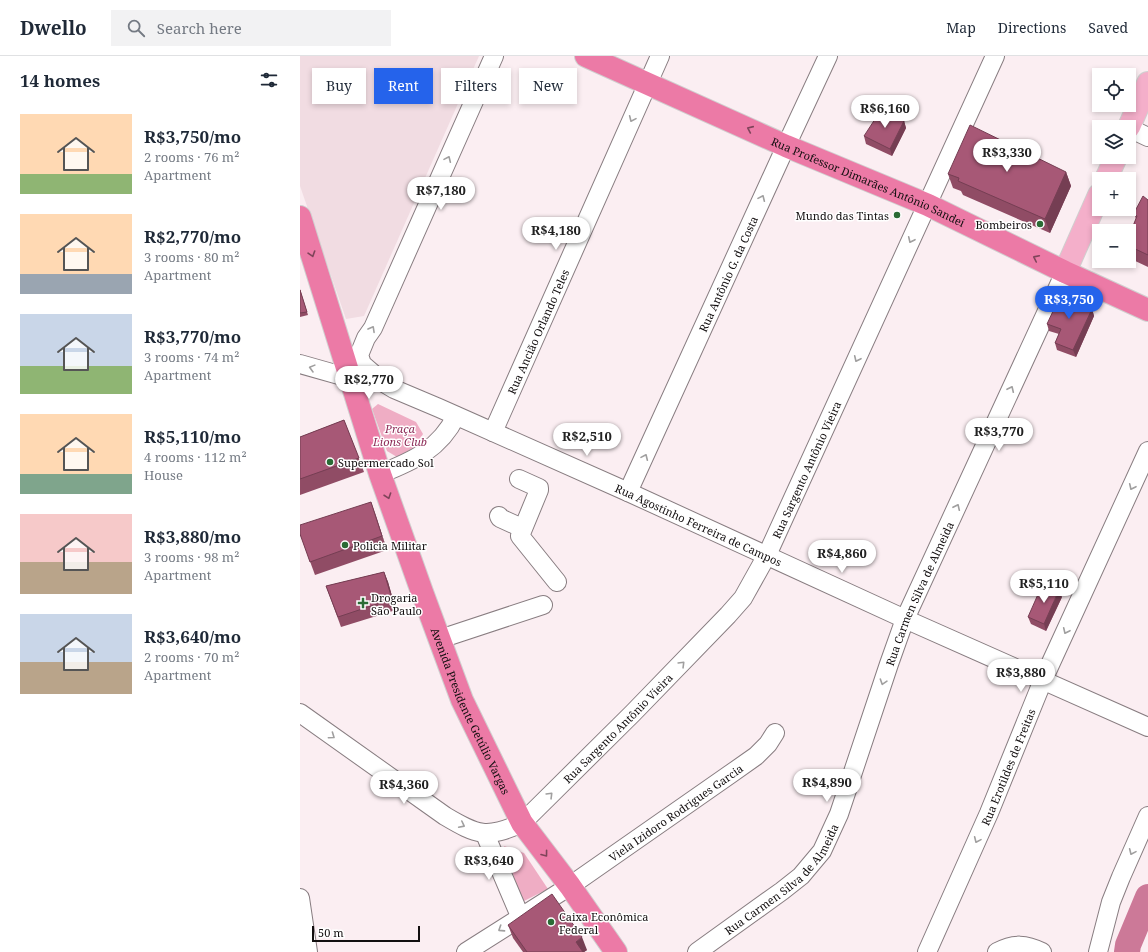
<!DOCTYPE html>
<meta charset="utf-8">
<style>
body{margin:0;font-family:"Noto Serif",serif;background:#f2f2f3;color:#1f2937;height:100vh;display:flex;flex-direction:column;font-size:15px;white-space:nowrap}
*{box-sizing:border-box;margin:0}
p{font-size:13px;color:#747a83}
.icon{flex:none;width:22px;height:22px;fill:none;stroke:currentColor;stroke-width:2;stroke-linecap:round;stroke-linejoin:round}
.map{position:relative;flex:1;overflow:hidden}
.panel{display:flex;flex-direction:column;background:#fff;width:300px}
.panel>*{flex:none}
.top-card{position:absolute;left:12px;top:12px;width:380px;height:36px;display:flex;gap:8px}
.tools{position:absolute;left:792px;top:12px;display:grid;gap:8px}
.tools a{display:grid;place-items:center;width:44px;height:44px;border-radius:0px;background:#fff;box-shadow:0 2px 6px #0003;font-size:20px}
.scale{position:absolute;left:12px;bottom:10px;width:108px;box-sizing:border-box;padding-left:4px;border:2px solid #120e0f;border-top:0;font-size:11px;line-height:14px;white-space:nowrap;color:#120e0f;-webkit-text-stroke:3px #fff;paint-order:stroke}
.price{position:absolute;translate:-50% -34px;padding:0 9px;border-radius:14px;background:#fff;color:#222;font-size:13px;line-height:26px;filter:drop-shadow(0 1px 2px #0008)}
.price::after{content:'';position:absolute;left:50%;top:24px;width:12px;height:9px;margin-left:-6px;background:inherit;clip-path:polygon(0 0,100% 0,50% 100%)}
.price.active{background:#2563eb;color:#fff}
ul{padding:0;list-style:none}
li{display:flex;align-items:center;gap:12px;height:100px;padding:0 20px}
li span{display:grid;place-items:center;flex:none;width:112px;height:80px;border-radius:0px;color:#555}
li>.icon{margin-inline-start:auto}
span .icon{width:48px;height:48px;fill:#fffc;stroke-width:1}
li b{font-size:17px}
h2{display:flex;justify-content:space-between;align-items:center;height:48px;padding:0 20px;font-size:17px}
.pill{padding:0 14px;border-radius:0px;background:#fff;box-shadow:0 2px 6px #0003;font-size:14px;line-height:36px}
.pill.active{background:#2563eb;color:#fff}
header{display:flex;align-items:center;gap:24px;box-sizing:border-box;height:56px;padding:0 20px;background:#fff;border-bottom:1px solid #e0e1e3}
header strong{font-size:19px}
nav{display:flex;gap:22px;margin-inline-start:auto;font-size:14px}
.search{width:280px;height:36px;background:#f2f2f3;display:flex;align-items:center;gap:10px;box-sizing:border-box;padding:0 14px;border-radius:0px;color:#747a83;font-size:15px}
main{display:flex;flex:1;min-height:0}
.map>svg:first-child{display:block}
.built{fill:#f1dce2}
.green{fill:#efadc4}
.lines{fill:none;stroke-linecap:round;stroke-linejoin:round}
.river{stroke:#cc7998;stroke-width:26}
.minor-casing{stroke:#887d81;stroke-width:20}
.major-casing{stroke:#d0cfcf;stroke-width:24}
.highway-casing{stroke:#d0cfcf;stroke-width:24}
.minor{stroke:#fff;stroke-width:18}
.major{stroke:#f4afca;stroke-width:22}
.highway{stroke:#ec7aa6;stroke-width:22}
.wall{fill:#904c65}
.shaded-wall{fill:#753e53}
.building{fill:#a75876;stroke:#753e53}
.oneway{stroke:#a09f9f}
.oneway2{stroke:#7f445a}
.poi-dot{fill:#2a6b35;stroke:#fff;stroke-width:1.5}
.labels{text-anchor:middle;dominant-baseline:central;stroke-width:3;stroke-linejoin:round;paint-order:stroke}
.street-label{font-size:11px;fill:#120e0f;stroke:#fff}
.poi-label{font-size:11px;fill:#120e0f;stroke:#fff;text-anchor:start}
.park-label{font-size:11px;font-style:italic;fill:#8d2b57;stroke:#fff}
</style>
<header>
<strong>Dwello</strong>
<div class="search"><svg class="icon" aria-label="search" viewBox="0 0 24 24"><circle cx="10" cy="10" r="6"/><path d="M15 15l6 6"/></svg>Search here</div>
<nav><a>Map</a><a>Directions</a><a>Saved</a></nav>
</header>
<main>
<section class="panel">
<h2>14 homes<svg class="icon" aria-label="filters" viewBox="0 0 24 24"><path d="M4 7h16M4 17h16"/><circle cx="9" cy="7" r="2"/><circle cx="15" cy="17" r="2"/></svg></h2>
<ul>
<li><span style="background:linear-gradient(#ffd9b3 75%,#8fb573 0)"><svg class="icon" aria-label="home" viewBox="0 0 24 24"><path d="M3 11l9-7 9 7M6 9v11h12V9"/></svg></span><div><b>R$3,750/mo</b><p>2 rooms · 76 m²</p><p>Apartment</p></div></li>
<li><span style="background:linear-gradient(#ffd9b3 75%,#9aa5b1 0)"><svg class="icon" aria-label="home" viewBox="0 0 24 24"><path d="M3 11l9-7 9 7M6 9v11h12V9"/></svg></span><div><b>R$2,770/mo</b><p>3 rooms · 80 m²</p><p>Apartment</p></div></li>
<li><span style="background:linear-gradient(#c9d6e8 65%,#8fb573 0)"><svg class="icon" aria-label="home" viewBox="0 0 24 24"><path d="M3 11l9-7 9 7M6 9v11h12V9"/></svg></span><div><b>R$3,770/mo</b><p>3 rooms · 74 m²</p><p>Apartment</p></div></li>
<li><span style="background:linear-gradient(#ffd9b3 75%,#7fa58c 0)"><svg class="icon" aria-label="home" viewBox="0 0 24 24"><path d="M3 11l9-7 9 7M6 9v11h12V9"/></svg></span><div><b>R$5,110/mo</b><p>4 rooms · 112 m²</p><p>House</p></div></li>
<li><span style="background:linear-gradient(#f6c9c9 60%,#b9a48a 0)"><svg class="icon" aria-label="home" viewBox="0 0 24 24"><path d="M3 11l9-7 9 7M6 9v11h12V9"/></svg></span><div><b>R$3,880/mo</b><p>3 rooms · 98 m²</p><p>Apartment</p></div></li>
<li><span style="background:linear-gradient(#c9d6e8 60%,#b9a48a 0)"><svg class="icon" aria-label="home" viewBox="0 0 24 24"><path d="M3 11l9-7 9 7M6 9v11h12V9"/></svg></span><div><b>R$3,640/mo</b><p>2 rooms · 70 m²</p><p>Apartment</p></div></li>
</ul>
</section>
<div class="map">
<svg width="848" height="896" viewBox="0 0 848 896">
<rect width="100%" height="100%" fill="#fbeef2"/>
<path class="built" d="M0,0H179L64,260L46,263L0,130Z"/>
<g class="green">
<path d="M78,348L116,366L123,378L115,391L97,401L87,395L72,353Z"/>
<path d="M204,790L224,797L248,833L222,846Z"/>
</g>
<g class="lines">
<path class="river" d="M827,896L828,889L848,841"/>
<defs>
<g id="minor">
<path id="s1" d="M194,0L73,272L66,282L59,299L62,308L84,327L94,333L139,352L328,436L605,563L848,671"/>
<path d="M829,72L848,81"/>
<path d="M0,308L60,325"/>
<path id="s2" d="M193,376L360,0"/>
<path d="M80,418C113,405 140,393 156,360"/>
<path d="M219,423L239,432V434L220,480L257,526"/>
<path id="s3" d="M328,436L486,90L528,0"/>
<path d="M199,460L200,462L222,472"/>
<path d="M140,583L243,549"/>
<path id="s4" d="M0,657L145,760C177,779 187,783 222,767L333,657L428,559L443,542L467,499L695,0"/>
<path d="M185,778L220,860"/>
<path d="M0,842L8,896"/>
<path id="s5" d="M166,896L270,830L429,719L456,700L468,688L475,677"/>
<path id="s6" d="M397,896L482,835L501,820L522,795L539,758L589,608L605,563L765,216"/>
<path id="s7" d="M627,896L689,757L743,624L848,395"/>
<path d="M697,896C714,887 726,888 742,896"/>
<path d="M798,896L811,846L821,821L848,760"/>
</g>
<g id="major">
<path d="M829,71L848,27"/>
<path d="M806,123L816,101"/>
<path d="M765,216L799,139"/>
</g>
<g id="highway">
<path id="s8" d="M286,0L486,90L628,149L765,216L848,254"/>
<path id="s9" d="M0,161L80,418L122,536L162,644L222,767L270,830L316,896"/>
</g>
</defs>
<use href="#minor" class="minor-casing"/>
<use href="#major" class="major-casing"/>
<use href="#highway" class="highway-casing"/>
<use href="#minor" class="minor"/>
<use href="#major" class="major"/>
<use href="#highway" class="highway"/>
</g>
<g class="wall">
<path d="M604,65L606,72L592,100L566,88L564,80Z"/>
<path d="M766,116L771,130L750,177L663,139L661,135L653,132L648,118Z"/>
<path d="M848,144V211L831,203L829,198V180L836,163L834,157Z"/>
<path d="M0,233L8,259L0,261Z"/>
<path d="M773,240L776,246L792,253L794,260L776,301L757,294L755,287L759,278L749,275L747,268Z"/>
<path d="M44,364L64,416L0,439V381Z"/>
<path d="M71,446L87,494L15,519L0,478Z"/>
<path d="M84,516L88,526L96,554L41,571L26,530Z"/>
<path d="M762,541L746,575L731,568L728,561Z"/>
<path d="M208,869L287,894L284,896H223L213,882Z"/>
</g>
<g class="shaded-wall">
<path d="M604,65L606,72L592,100L590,93Z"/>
<path d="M766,116L771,130L750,177L745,163Z"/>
<path d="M773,240L776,247L771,245Z"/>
<path d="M792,253L794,260L776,301L773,294Z"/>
<path d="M71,446L76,460L87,494L82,480Z"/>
<path d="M84,516L88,526L96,554L92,543Z"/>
<path d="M759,534L762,541L746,575L744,568Z"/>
<path d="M282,881L287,894L284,896H279L276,886Z"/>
</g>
<g class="building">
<path d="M581,54L604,65L590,93L564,80Z"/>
<path d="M670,69L766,116L745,163L658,125L659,122L648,118Z"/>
<path d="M843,140L848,144V199L829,190V180L837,160L834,157Z"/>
<path d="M0,234L7,256L0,257Z"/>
<path d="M762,236L773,240L771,245L792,253L773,294L755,287L761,273L747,268Z"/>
<path d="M44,364L59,402L0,423V381Z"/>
<path d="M71,446L82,480L10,506L0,478V469Z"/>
<path d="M84,516L92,543L38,561L26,530Z"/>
<path d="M743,527L759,534L744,568L728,561Z"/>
<path d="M252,838L282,881L276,886L283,896H227L208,869Z"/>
</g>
<defs><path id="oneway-chevron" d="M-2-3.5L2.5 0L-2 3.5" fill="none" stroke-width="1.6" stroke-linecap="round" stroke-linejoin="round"/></defs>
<g class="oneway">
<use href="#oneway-chevron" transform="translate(332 63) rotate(114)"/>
<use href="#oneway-chevron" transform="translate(148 103) rotate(-66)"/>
<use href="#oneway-chevron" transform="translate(462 142) rotate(-66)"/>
<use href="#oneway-chevron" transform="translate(611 184) rotate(115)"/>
<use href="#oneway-chevron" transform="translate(72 273) rotate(-61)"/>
<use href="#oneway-chevron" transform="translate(557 303) rotate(115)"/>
<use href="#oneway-chevron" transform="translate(12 312) rotate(-165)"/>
<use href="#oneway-chevron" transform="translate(711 333) rotate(-65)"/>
<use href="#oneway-chevron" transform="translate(345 401) rotate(-66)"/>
<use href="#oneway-chevron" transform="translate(832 431) rotate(115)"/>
<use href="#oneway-chevron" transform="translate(657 451) rotate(-65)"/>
<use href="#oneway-chevron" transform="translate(766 575) rotate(115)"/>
<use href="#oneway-chevron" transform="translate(382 608) rotate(-45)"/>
<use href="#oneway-chevron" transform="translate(583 626) rotate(108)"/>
<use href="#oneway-chevron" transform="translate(32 680) rotate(35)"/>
<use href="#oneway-chevron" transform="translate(250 739) rotate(-45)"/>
<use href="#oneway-chevron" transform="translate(162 769) rotate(27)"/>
<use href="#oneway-chevron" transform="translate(677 784) rotate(114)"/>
<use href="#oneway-chevron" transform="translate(832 796) rotate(114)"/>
<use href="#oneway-chevron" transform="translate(201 873) rotate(147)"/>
</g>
<g class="oneway2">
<use href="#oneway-chevron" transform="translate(450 73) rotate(-156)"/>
<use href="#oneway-chevron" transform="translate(12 198) rotate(72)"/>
<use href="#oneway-chevron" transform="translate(736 202) rotate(-154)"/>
<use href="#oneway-chevron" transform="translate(88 440) rotate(71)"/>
<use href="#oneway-chevron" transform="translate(245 798) rotate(53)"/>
</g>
<g class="poi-dot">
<circle cx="597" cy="159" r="4"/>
<circle cx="740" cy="168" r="4"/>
<circle cx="30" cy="406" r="4"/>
<circle cx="45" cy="489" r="4"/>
<path d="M61 541h4v4h4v4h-4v4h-4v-4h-4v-4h4z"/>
<circle cx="251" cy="866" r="4"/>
</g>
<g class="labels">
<g class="street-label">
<text stroke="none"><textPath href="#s8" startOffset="309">Rua Professor Dimarães Antônio Sandei</textPath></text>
<text stroke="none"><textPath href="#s3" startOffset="240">Rua Antônio G. da Costa</textPath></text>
<text stroke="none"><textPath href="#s2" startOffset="110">Rua Ancião Orlando Teles</textPath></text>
<text stroke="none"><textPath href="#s4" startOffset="719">Rua Sargento Antônio Vieira</textPath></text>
<text stroke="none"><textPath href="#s1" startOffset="712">Rua Agostinho Ferreira de Campos</textPath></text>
<text stroke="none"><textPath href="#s6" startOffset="437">Rua Carmen Silva de Almeida</textPath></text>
<text stroke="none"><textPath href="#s9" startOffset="523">Avenida Presidente Getúlio Vargas</textPath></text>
<text stroke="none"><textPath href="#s4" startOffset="395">Rua Sargento Antônio Vieira</textPath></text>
<text stroke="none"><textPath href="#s7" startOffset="202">Rua Erotildes de Freitas</textPath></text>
<text stroke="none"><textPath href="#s5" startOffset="252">Viela Izidoro Rodrigues Garcia</textPath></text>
<text stroke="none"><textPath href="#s6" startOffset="113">Rua Carmen Silva de Almeida</textPath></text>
</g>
<g class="poi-label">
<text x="589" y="159" text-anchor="end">Mundo das Tintas</text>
<text x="732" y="168" text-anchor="end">Bombeiros</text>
<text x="38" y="406">Supermercado Sol</text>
<text x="53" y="489">Policia Militar</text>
<text x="71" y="541">Drogaria<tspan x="71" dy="13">São Paulo</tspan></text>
<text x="259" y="860">Caixa Econômica<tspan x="259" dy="13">Federal</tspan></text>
</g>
<g class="park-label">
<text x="100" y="372">Praça<tspan x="100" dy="13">Lions Club</tspan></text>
</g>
</g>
</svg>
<div class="tools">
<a><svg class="icon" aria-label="locate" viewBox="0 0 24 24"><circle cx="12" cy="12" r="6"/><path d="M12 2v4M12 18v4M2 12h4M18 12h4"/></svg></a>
<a><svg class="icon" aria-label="layers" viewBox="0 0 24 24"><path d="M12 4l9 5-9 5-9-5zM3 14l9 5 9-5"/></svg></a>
<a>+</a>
<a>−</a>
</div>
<div class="scale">50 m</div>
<b class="price" style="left:585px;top:73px">R$6,160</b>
<b class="price" style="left:707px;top:117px">R$3,330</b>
<b class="price" style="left:141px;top:155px">R$7,180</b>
<b class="price" style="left:256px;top:195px">R$4,180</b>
<b class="price active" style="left:769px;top:264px">R$3,750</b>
<b class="price" style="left:69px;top:344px">R$2,770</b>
<b class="price" style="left:699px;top:396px">R$3,770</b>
<b class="price" style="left:287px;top:401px">R$2,510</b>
<b class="price" style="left:542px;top:518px">R$4,860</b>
<b class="price" style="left:744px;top:548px">R$5,110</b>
<b class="price" style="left:721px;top:637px">R$3,880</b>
<b class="price" style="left:527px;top:747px">R$4,890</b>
<b class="price" style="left:104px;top:749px">R$4,360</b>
<b class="price" style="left:189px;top:825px">R$3,640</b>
<div class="top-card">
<a class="pill">Buy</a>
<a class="pill active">Rent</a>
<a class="pill">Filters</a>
<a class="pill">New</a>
</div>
</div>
</main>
